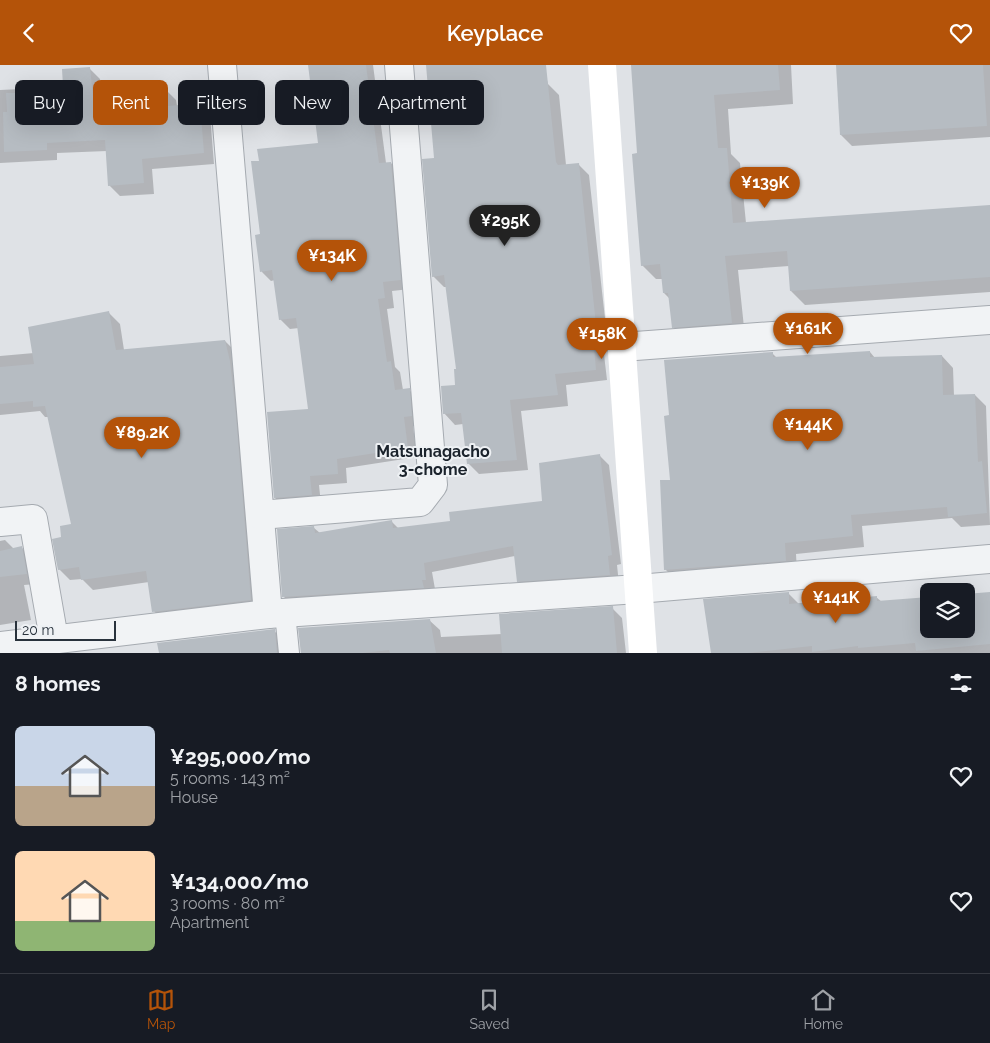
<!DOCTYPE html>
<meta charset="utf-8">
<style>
body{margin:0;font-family:Raleway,sans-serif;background:#20242c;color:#f1f3f6;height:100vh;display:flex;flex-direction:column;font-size:19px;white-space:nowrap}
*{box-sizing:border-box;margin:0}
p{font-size:16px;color:#9ea1a6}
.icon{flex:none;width:28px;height:28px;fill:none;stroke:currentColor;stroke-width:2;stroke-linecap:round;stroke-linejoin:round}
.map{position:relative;height:588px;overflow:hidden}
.side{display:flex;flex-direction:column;background:#171b24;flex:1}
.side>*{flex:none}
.hud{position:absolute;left:15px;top:15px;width:500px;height:45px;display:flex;gap:10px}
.fabs{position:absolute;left:920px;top:518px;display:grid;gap:10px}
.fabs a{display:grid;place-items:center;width:55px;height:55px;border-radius:8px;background:#171b24;box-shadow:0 5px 20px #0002;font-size:25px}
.scale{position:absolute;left:15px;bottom:12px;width:101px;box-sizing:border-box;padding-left:5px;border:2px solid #29323c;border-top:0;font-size:14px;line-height:18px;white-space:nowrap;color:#29323c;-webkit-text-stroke:4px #eef1f4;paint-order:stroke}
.price{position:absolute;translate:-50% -42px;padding:0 11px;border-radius:18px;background:#b45309;color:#fff;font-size:16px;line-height:32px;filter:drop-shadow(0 1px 2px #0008)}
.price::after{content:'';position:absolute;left:50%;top:30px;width:15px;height:11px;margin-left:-8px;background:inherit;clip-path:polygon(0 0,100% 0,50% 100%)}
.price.on{background:#222;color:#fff}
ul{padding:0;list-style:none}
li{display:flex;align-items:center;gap:15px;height:125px;padding:0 15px}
li span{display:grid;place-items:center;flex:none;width:140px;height:100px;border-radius:8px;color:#555}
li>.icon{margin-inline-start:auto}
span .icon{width:60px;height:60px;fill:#fffc;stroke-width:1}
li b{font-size:21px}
h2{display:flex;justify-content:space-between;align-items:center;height:60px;padding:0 15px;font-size:21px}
.chip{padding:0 18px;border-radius:8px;background:#171b24;box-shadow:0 5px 20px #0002;font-size:18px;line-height:45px}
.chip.on{background:#b45309;color:#fff}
header{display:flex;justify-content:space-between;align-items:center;height:65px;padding:0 15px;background:#b45309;color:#fff;font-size:22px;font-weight:600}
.tab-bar{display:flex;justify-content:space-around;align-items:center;height:70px;border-top:1px solid #363941;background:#171b24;font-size:14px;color:#9ea1a6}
.tab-bar a{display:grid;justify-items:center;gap:2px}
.tab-bar .on{color:#b45309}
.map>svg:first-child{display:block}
.shadow{fill:#0003}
.building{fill:#b6bcc2}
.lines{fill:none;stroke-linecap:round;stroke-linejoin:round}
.lane-casing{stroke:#a5aab0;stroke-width:22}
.street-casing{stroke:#a5aab0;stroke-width:30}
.lane{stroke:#f1f3f5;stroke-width:20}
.street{stroke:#f1f3f5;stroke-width:28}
.secondary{stroke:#fff;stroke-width:28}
.labels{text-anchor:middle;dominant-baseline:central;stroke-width:4;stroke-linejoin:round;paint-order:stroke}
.neighbourhood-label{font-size:16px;font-weight:bold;fill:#1b232c;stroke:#eef1f4}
</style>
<header><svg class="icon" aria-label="back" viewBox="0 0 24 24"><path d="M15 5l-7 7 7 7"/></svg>Keyplace<svg class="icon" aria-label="heart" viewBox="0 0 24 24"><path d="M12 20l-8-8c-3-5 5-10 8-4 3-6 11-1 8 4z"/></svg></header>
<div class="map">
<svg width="990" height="588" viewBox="0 0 990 588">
<rect width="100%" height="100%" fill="#dfe2e6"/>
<g class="shadow">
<path d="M309,0H373L386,98H391L400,108L410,224L392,226L394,243L387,244L395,302L400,307L403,325H409L419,334L421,361H413L417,392L346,403L347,418L319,420L321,439L285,442L275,433L310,345L299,263L290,264L280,254L275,215L271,216L262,207L260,97L320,79Z"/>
<path d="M427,0H543L548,19L559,30L566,100L578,99L589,110L608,280L603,281L607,315L566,320L568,341L521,346L528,405L479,409L468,398L463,359L455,360L444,348L456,321L457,305L447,222H444L433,211L435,94Z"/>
<path d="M632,0H791L793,39L728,44L731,89L740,98L746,158L990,142V227L805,240L791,226L789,201L738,205L745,272L687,276L673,262L670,234L664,228L663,214H656L642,200L638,89Z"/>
<path d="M837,0H990V72L852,81L841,70Z"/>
<path d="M89,3L100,14L102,32L165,24L176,35L177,41L200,39L210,50L214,99L152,104L154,129L120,131L109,120L107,86L57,88V95L0,98V25L64,22Z"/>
<path d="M109,248L120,259L124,285L225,276L236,287L261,546L164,557L154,546L149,517L93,525L82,514L70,515L59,504L63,473L72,460L49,352H45L40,346L0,350V291L34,288Z"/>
<path d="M870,287L875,293L942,291L953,303L954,331L975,330L986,341L990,460L961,462L952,453L862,461L864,482L796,489L797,507L677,516L665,504L671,416L670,351L772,288L777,293Z"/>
<path d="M600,391L609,400L621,499L617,500L619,519L527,525L518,516L515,491L432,507L435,524L293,541L284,532L314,463L320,468L391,456L399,464L452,457L544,437Z"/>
<path d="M5,475L14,484L21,482L32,493L36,519L24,520L31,555L0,560V476Z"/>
<path d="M788,528L800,540L876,532L882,537L929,564H966L990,528V588H713Z"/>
<path d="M612,543L622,553L626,588H301L300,564L429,555L440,565L441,572L502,569Z"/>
<path d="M274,566L285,576L286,588H160Z"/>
</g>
<g class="building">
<path d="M308,0H366L379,98L391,97L401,215L383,217L385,233L378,234L387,297L391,296L395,325L410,323L412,351L404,352L408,383L337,394L338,409L310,411L312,430L274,433L267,347L308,344L296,253L279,255L272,205L260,207L255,170L260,169L251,96H259L257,84L318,78Z"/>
<path d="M426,0H546L556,97L558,100L579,98L597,269L593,270L596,305L555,309L558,330L510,335L517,395L467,399L461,348L443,349L441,321L455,320L454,304H456L444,210L432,212L422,94L434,93Z"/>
<path d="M631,0H778L780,25L714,30L718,83H727L733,158L990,140V212L790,226L787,186L725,191L732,258L672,263L668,228H663L660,199L641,201L632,89L637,88Z"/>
<path d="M836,0H983L987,61L840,70Z"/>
<path d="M90,2L93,31L166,23L168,41L200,38L204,88L142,94L144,118L108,121L105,75L47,78V85L4,87L3,47H7L6,28H19V23L63,21L62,4Z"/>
<path d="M109,246L116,285L225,275L230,296L236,350L251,535L152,547L146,506L81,515L79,502L58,505L52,474L61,472L60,461L71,459L45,341L33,342V336L0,339V302L34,299L28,262Z"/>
<path d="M870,286V292L942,290L943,330L975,329L978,397L982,396L987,448L948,452L947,442L851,450L853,471L785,478L786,496L664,505L660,415H670L664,351L669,350L664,295L773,287V292Z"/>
<path d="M600,389L612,490L608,491L610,510L517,517L513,481L424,498L426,515H422L424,523L282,532L277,464L314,461L315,468L392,455L393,463L450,456L449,447L542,436L539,398Z"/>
<path d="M22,481L27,509L0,512V486Z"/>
<path d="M789,527V539L877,531V536L929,532V564H966V529L990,527V579L916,586L915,578L858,583V581L812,587V581L748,588H711L703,534Z"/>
<path d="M613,541L617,588H502L499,549Z"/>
<path d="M430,554L436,588H390L389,585L363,588H301L298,563Z"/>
<path d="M275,564L277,588H159L157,578Z"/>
</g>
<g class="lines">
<defs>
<path id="lane" d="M285,548L289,588"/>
<g id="street">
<path d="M222,0L268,549"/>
<path d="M622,282L990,255"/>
<path d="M260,450L420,437L433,420L399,0"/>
<path d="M0,457L33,454L54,574"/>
<path d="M0,581L268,549L638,524L990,494"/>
</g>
</defs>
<use href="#lane" class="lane-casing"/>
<use href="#street" class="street-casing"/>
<use href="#lane" class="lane"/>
<use href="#street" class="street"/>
<path class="secondary" d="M602,0L643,588"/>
</g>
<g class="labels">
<g class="neighbourhood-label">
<text x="433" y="386">Matsunagacho<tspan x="433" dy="18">3-chome</tspan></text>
</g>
</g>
</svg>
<div class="fabs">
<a><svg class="icon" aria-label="layers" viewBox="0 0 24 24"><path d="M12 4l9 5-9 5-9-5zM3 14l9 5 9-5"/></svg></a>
</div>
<div class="scale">20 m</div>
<b class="price" style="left:765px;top:144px">¥139K</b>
<b class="price on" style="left:505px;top:182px">¥295K</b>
<b class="price" style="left:332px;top:217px">¥134K</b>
<b class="price" style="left:808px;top:290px">¥161K</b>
<b class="price" style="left:602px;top:295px">¥158K</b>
<b class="price" style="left:808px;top:386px">¥144K</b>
<b class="price" style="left:142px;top:394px">¥89.2K</b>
<b class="price" style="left:836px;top:559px">¥141K</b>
<div class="hud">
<a class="chip">Buy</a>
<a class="chip on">Rent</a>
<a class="chip">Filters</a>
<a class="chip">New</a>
<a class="chip">Apartment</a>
</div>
</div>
<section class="side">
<h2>8 homes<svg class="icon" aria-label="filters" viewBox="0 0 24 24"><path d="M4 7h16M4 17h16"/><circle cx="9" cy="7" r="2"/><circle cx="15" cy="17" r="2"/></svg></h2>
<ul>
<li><span style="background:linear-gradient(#c9d6e8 60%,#b9a48a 0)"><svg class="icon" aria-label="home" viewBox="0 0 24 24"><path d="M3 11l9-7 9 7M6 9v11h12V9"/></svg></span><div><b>¥295,000/mo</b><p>5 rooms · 143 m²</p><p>House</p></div><svg class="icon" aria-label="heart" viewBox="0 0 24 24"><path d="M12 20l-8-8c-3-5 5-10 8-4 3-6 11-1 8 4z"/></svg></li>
<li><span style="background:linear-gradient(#ffd9b3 70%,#8fb573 0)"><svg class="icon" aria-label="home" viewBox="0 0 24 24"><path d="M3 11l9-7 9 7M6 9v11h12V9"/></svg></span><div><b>¥134,000/mo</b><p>3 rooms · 80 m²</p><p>Apartment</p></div><svg class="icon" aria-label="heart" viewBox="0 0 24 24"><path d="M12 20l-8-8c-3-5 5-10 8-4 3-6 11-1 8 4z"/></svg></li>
</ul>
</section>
<nav class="tab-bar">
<a class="on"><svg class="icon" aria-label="map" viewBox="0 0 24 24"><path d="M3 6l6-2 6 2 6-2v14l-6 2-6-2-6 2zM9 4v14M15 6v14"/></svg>Map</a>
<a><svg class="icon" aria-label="saved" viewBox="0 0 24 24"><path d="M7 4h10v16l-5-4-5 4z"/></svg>Saved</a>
<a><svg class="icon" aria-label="home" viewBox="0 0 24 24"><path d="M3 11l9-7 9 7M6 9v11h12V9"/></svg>Home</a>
</nav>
